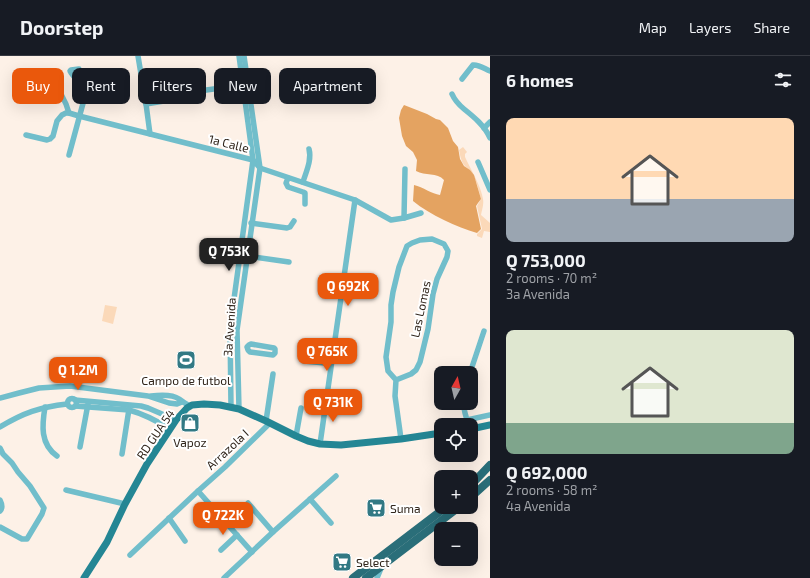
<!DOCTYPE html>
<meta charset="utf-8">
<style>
body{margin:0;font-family:"Exo 2",sans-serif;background:#242831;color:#f1f3f6;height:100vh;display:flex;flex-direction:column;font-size:15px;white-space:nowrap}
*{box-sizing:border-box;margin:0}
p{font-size:13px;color:#9ea1a6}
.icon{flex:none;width:22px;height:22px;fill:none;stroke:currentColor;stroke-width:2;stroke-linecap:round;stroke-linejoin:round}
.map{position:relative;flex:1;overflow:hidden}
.drawer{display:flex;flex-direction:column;background:#171b24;width:320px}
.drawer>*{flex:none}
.hud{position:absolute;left:12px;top:12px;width:380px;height:36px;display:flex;gap:8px}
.needle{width:26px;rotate:8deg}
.fabs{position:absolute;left:434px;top:310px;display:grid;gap:8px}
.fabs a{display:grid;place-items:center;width:44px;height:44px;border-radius:8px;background:#171b24;box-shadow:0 4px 16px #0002;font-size:20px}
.price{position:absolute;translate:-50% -34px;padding:0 9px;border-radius:8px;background:#ea580c;color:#fff;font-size:13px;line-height:26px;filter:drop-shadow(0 1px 2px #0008)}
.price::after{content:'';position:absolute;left:50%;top:24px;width:12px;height:9px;margin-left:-6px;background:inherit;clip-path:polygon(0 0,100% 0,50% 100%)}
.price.active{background:#222;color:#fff}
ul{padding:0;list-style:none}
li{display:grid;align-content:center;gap:8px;height:212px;padding:0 16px}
li span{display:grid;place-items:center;height:124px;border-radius:8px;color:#555}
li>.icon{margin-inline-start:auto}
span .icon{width:72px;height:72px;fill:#fffc;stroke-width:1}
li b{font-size:17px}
h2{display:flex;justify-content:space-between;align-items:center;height:48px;padding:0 16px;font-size:17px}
.chip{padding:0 14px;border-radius:8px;background:#171b24;box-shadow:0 4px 16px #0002;font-size:14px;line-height:36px}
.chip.active{background:#ea580c;color:#fff}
header{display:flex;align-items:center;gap:24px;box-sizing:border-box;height:56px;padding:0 20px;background:#171b24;border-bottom:1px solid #363941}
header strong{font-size:19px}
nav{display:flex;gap:22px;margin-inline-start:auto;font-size:14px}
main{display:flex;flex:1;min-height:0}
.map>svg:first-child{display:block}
.green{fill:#fbd9b9}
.forest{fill:#e4a361}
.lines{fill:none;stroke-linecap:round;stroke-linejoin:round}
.minor{stroke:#71becb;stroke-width:5.5}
.major{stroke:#248694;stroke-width:7}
.highway{stroke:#2a6e79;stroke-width:8}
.labels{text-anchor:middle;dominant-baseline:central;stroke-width:4;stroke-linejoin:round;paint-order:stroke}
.street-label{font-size:12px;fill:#31261c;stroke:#fff}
.poi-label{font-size:12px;fill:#31261c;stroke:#fff}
</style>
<header>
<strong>Doorstep</strong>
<nav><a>Map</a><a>Layers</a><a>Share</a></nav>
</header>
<main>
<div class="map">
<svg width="490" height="522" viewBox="0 0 490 522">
<rect width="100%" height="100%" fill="#fdf1e7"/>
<g class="green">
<path d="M463,91L467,96L465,98V101C471,114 481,130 483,143C484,148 482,154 481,159L490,167V176L484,175L482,182L477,180V178L482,173L477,150L481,143C479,136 477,126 473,119C471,114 467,113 464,109C461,105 460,99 459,94Z"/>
<path d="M105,249L117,251L113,268L102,265Z"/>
<path d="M183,294L193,296L189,314L179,312Z"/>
</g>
<path class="forest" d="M404,49L427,58L436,63L440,64L448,72L453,85L458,91L460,103L464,110L470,114L474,119L481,143L478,147L476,150L481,173L477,177C457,171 430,159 413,145L414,129C423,131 432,138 440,139L444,124C437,116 425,120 416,115L417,104L413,96L406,90L402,80L399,62L401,54Z"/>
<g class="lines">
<g class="minor">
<path d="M138,0L146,48L150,78"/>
<path d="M462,23L473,9C478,8 485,13 490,15"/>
<path d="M199,35L243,29"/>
<path d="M452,38C455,45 458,48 464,53C474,61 485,70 490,82"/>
<path d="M25,43C28,38 32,35 36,32C39,30 44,27 48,27C58,27 67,49 69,57"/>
<path d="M146,48L188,41"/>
<path d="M484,72L490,66"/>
<path d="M26,79L47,84L50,83L53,80L57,65L62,59L66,57H69L79,60L253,104L260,112L355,144L391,164L404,162L421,157"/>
<path d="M69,99L85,40C84,29 75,24 70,15L71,14L79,13"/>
<path d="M478,106L490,134"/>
<path d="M288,122L286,127L288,131L303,136L305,137V148"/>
<path d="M303,126C306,116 312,104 309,93"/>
<path d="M404,162L405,113"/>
<path d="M251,167L287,172L290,171L294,165"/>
<path d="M247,200L289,206"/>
<path d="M251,288L274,292L275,293V297L273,299L250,296L248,294L247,291L249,289Z"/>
<path d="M305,298L326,301L328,302V304L327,306L325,307L304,305L302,301Z"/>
<path d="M470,317L484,275"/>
<path d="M396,324L411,318L416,314L420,306L428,273L433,238L437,223L447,201L448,195L444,188L432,183L420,184L412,187L407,190L399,211L393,236L391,249V266L386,301L388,315L396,324L395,340L401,383"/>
<path d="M151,340C159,339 172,338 179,343C183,346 186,348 190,350"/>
<path d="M0,342L19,337L39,332L70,330L148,340L169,347L177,348L182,346"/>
<circle cx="72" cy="347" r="4.5"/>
<path d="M75,344L141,350L148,352L176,364"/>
<path d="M463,347L465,357L467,364L490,359"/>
<path d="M75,350L129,354C144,358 157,365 170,373"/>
<path d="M45,351C42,369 40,388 57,400"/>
<path d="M231,351L230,272L253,104L239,0"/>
<path d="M239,353L237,274L260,112L244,0"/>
<path d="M266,365L273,318"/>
<path d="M0,371C23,357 40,351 67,348"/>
<path d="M296,380L301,352"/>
<path d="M320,388L355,144"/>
<path d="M80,391L88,348"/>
<path d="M0,392L3,398L12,407L18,416L30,430L44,452L42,458L27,483H22L0,471"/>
<path d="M122,398L129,353"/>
<path d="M66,434L125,448"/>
<path d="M198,435L252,496"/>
<path d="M310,443L331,467"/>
<path d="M0,444C2,448 3,452 0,455"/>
<path d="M248,447L273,476"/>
<path d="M169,462L185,485"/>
<path d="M221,494L237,479"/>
<path d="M130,499L198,435L225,411L270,367"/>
<path d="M224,522L273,476L336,420"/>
<path d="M377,522L382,510"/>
</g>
<g class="major">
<path d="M471,373L490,369"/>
<path d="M84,522L107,486L125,448L147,408L176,364L187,352L192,349L204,348L220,349L239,353L266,365L296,380L308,385L320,388L341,389L401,383L441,377"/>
</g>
<g class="highway">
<path d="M471,429L490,409"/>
<path d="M471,441L490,424"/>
<path d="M353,522L446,451"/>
<path d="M366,522L459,451"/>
</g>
</g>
<defs>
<symbol id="stadium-square" viewBox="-11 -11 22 22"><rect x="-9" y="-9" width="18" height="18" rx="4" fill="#327984" stroke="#fff"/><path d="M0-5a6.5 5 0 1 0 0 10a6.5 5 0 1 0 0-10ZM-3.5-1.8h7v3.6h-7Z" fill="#fff"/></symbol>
<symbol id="shop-square" viewBox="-11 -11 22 22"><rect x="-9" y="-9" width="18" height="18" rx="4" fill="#327984" stroke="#fff"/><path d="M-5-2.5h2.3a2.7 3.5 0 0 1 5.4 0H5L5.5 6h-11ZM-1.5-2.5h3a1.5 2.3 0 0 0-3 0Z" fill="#fff"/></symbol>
<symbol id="supermarket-square" viewBox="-11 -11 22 22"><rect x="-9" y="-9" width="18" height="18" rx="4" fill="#327984" stroke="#fff"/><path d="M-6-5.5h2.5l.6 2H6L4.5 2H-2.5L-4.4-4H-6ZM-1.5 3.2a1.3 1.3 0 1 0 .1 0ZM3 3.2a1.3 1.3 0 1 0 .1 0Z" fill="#fff"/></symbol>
</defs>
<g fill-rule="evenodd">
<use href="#stadium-square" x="175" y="293" width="22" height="22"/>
<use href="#shop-square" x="179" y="356" width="22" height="22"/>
<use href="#supermarket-square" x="365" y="441" width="22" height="22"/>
<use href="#supermarket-square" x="331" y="495" width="22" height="22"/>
</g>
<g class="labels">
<g class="street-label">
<text transform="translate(229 87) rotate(14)">1a Calle</text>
<text transform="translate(420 253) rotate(-78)">Las Lomas</text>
<text transform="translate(229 271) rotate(-86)">3a Avenida</text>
<text transform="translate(155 378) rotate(-56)">RD GUA 54</text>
<text transform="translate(227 393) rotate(-43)">Arrazola I</text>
</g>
<g class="poi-label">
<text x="186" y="324">Campo de futbol</text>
<text x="190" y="386">Vapoz</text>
<text x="390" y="452" text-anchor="start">Suma</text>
<text x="356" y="506" text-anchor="start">Select</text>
</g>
</g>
</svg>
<div class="fabs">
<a><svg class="needle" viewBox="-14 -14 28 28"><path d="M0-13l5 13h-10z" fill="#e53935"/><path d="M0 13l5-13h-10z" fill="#9ea1a6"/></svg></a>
<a><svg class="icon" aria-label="locate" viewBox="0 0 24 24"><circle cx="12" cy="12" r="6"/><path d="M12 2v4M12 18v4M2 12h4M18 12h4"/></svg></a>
<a>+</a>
<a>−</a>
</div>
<b class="price active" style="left:229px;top:216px">Q 753K</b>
<b class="price" style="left:348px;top:251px">Q 692K</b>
<b class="price" style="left:327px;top:316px">Q 765K</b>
<b class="price" style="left:78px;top:335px">Q 1.2M</b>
<b class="price" style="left:333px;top:367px">Q 731K</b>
<b class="price" style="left:223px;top:480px">Q 722K</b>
<div class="hud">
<a class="chip active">Buy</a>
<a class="chip">Rent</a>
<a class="chip">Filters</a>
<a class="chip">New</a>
<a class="chip">Apartment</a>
</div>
</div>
<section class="drawer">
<h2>6 homes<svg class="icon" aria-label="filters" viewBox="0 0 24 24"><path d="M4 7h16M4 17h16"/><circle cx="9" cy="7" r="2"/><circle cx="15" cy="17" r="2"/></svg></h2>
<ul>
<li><span style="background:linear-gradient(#ffd9b3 65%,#9aa5b1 0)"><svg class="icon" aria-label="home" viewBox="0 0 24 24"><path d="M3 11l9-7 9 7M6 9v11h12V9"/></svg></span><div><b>Q 753,000</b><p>2 rooms · 70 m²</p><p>3a Avenida</p></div></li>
<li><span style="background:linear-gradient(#dfe7d0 75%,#7fa58c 0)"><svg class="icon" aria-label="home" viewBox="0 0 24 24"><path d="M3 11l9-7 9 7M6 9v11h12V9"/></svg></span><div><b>Q 692,000</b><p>2 rooms · 58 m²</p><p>4a Avenida</p></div></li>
</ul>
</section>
</main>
